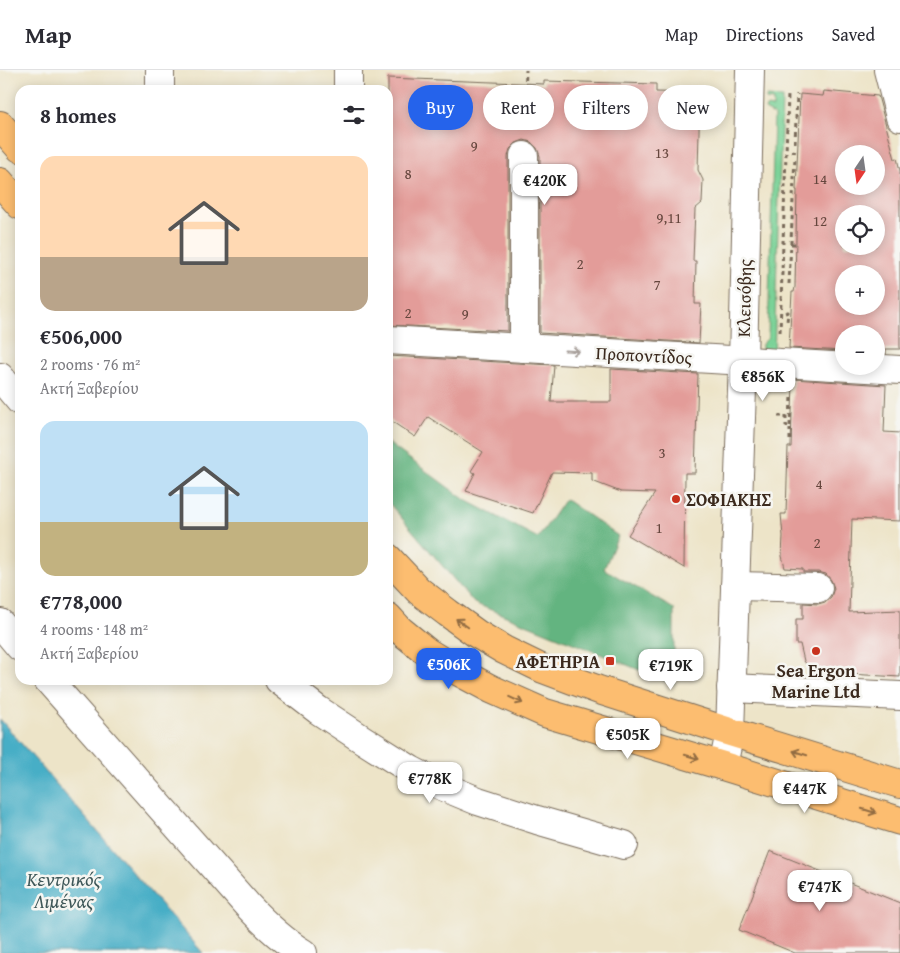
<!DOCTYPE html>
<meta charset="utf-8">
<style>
body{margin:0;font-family:"Gentium Book Plus",serif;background:#f2f2f3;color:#2b2b33;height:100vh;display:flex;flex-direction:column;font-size:19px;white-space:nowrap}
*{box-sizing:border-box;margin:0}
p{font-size:16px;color:#7c7c81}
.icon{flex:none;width:28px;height:28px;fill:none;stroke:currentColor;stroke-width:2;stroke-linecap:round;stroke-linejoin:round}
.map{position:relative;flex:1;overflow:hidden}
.drawer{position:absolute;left:15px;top:15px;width:378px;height:600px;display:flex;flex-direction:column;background:#fff;border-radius:15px;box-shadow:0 2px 12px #0003}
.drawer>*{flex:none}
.banner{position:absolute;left:408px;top:15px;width:418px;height:45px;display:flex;gap:10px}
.needle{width:32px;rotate:193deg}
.fabs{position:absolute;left:835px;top:75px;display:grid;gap:10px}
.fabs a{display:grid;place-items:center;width:50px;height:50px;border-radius:50%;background:#fff;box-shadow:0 2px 12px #0003;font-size:25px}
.price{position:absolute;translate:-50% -42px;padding:0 11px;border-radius:10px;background:#fff;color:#222;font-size:16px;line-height:32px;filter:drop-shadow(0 1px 2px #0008)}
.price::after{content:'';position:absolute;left:50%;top:30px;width:15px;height:11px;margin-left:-8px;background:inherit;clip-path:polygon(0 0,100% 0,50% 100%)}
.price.on{background:#2563eb;color:#fff}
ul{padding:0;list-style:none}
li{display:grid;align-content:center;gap:10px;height:265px;padding:0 25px}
li span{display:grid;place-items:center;height:155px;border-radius:15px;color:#555}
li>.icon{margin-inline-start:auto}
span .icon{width:90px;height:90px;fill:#fffc;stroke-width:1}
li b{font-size:21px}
h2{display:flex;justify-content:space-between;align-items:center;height:60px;padding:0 25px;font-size:21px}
.chip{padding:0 18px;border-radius:22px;background:#fff;box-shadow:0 2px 12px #0003;font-size:18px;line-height:45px}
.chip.on{background:#2563eb;color:#fff}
header{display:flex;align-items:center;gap:30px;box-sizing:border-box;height:70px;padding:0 25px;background:#fff;border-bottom:1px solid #e1e1e2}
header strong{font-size:24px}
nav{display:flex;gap:28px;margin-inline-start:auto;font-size:18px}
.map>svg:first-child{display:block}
.green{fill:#7ad297;stroke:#5a7e5a}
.forest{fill:#63b480;stroke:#4f6f4f}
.water{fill:#46aec6;stroke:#406c72}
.building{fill:#e39c99;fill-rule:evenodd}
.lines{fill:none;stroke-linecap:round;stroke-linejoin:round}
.minor-casing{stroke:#796b5a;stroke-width:30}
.major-casing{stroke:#796b5a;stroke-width:30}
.path{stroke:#796b5a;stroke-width:3;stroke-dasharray:4 4;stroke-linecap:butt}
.minor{stroke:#fff;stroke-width:28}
.major{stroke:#fcbd6f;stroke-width:28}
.oneway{stroke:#a79f9a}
.oneway2{stroke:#926c42}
.poi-dot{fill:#c8321e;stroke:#f6f6f2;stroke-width:2}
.labels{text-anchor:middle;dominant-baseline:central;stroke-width:5;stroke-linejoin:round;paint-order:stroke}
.number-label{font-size:15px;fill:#65463d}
.street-label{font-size:18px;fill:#3b2a1e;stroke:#f6f6f2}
.poi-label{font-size:18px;font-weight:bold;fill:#3b2a1e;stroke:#f6f6f2;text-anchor:start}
.water-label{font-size:19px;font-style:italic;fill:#3f5859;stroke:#f6f6f2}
</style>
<header>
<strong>Map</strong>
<nav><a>Map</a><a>Directions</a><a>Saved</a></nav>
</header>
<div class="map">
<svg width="900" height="883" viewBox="0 0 900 883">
<rect width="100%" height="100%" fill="#f6f6f2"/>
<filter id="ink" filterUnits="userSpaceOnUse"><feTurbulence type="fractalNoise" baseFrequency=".02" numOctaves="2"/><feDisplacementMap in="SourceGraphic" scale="10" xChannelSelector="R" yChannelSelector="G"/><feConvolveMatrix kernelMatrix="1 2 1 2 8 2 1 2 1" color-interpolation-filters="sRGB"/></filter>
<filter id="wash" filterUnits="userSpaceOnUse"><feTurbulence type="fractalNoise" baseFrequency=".0096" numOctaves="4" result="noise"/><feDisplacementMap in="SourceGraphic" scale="20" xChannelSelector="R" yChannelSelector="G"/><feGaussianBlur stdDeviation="1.12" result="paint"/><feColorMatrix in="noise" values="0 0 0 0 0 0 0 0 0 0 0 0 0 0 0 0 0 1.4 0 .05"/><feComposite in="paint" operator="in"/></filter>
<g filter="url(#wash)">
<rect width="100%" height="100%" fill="#ede4c8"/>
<path class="green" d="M766,27L782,28L774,287L762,286V274L768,268L774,45L765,40L766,37L773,38V31L766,30Z"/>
<path class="forest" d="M388,373L464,429L538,468L565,429L618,466L604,499L674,539V614L474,533L388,432Z"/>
<path class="water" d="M0,649L203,883H0Z"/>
<g id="blocks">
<g class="building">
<path d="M388,8L544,14V11L656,14V22L700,23L698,100L703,110L702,133L695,139L693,191H696L695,234H701L699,273L540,263V86L537,78L531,72L524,70L516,73L510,79L508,86V261L388,255Z"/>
<path d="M824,21L878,26L895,89L897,88L900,101V279H886V284L876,283V264H844V281L789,278L792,222H794L795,217L797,120H796L800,24L823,26ZM844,84H876V116H844ZM844,144H876V176H844ZM844,204H876V236H844Z"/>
<path d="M388,286L554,295L551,332H611V299L698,304L695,403H685L684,498L628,465L655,423L621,422L592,411V403L552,402L533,443L466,421L475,403L471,401L483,382L428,347L415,367L388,349Z"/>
<path d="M793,309L886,315L884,362L900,363V451L852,449L849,542L900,540V607L816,602L810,599L804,591L800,574H796V549H803V533L818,534L825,532L831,527L834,518L831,510L826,504L818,502H803V499L785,498L782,486L783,466L781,444H786L788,377H791Z"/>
<path d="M770,781L900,833V883H795L739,860Z"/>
</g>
</g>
</g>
<g filter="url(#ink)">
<use href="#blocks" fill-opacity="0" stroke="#796b5a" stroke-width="1"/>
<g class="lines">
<defs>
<g id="minor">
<path d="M888,0L900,47"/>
<path d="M160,20V0"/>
<path d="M348,20V0"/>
<path d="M388,270L900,300"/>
<path d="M524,278V86"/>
<path d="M0,307L20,331"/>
<path d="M735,516L818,518"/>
<path d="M0,553L20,577"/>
<path d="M48,610L248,836C265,854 282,870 303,883"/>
<path d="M279,610L318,640L362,669L411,700L444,717L478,731L537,750L624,775"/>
<path d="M731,618L900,626"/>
<path d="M723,696L730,662L743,291L750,0"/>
</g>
<g id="major">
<path d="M0,55L20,78"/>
<path d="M0,112L20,135"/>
<path d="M388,488L419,521L448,543L477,564L504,580L543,599L599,620L730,662L900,714"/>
<path d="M388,547L400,560L427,582L461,603L491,619L545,643L723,696L900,751"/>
</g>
</defs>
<use href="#minor" class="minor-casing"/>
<use href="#major" class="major-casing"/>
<g class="path">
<path d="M524,58L526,0"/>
<path d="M795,73L797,24"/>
<path d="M792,81L798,82"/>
<path d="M791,174H796"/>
<path d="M789,214L795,87"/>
<path d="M785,243L788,242L787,252"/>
<path d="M780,262L788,25"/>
<path d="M778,346H786V356H790V373H791"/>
<path d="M790,356L791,324"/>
</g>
<use href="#minor" class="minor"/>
<use href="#major" class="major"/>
</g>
<defs><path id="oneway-shaft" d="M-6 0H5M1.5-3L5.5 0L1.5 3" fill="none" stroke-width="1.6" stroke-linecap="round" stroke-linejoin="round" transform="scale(1.25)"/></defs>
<use class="oneway" href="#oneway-shaft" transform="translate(572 281) rotate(3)"/>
<g class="oneway2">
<use href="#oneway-shaft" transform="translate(462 553) rotate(-145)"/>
<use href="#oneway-shaft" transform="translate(516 630) rotate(25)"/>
<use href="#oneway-shaft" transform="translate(800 683) rotate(-163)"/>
<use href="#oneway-shaft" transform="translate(692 687) rotate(17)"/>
<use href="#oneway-shaft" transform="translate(869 741) rotate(17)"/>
</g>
</g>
<g class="poi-dot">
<circle cx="676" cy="429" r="5"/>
<circle cx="816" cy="581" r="5"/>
<rect x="605" y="586" width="10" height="10" rx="2.5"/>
</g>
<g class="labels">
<g class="number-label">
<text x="474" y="75">9</text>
<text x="662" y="82">13</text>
<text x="408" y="103">8</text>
<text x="820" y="108">14</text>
<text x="669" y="147">9,11</text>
<text x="820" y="150">12</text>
<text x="580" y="193">2</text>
<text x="657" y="214">7</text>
<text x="408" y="242">2</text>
<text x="465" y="243">9</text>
<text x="662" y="382">3</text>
<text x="819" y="413">4</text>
<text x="659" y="457">1</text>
<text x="817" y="472">2</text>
</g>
<g class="street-label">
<text transform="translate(744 228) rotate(-89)">Κλεισόβης</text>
<text transform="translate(644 285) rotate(3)">Προποντίδος</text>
</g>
<g class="poi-label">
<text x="686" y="429">ΣΟΦΙΑΚΗΣ</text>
<text x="600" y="591" text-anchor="end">ΑΦΕΤΗΡΙΑ</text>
<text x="816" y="600" text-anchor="middle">Sea Ergon<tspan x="816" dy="21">Marine Ltd</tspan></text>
</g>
<g class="water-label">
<text x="64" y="809">Κεντρικός<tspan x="64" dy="22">Λιμένας</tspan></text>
</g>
</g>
</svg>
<div class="fabs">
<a><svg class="needle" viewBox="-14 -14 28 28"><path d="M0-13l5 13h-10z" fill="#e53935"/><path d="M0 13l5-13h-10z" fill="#7c7c81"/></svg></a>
<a><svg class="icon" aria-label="locate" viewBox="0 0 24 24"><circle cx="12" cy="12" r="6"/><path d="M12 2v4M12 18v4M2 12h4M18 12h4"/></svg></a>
<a>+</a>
<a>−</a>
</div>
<b class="price" style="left:545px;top:136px">€420K</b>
<b class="price" style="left:763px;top:332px">€856K</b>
<b class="price on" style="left:449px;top:620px">€506K</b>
<b class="price" style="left:671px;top:621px">€719K</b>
<b class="price" style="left:628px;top:690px">€505K</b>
<b class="price" style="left:430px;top:734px">€778K</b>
<b class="price" style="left:805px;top:744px">€447K</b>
<b class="price" style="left:820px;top:842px">€747K</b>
<div class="banner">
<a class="chip on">Buy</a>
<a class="chip">Rent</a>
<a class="chip">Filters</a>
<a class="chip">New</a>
</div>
<section class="drawer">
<h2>8 homes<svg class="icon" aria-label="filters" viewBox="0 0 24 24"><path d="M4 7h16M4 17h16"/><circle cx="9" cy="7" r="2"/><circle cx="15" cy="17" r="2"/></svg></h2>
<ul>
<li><span style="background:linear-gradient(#ffd9b3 65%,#b9a48a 0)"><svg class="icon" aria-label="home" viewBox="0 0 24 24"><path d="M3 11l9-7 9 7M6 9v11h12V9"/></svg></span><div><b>€506,000</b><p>2 rooms · 76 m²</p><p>Ακτή Ξαβερίου</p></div></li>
<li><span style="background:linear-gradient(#bfe0f5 65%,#c2b280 0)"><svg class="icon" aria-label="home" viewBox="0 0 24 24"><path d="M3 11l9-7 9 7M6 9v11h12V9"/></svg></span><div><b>€778,000</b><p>4 rooms · 148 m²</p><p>Ακτή Ξαβερίου</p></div></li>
</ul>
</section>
</div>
